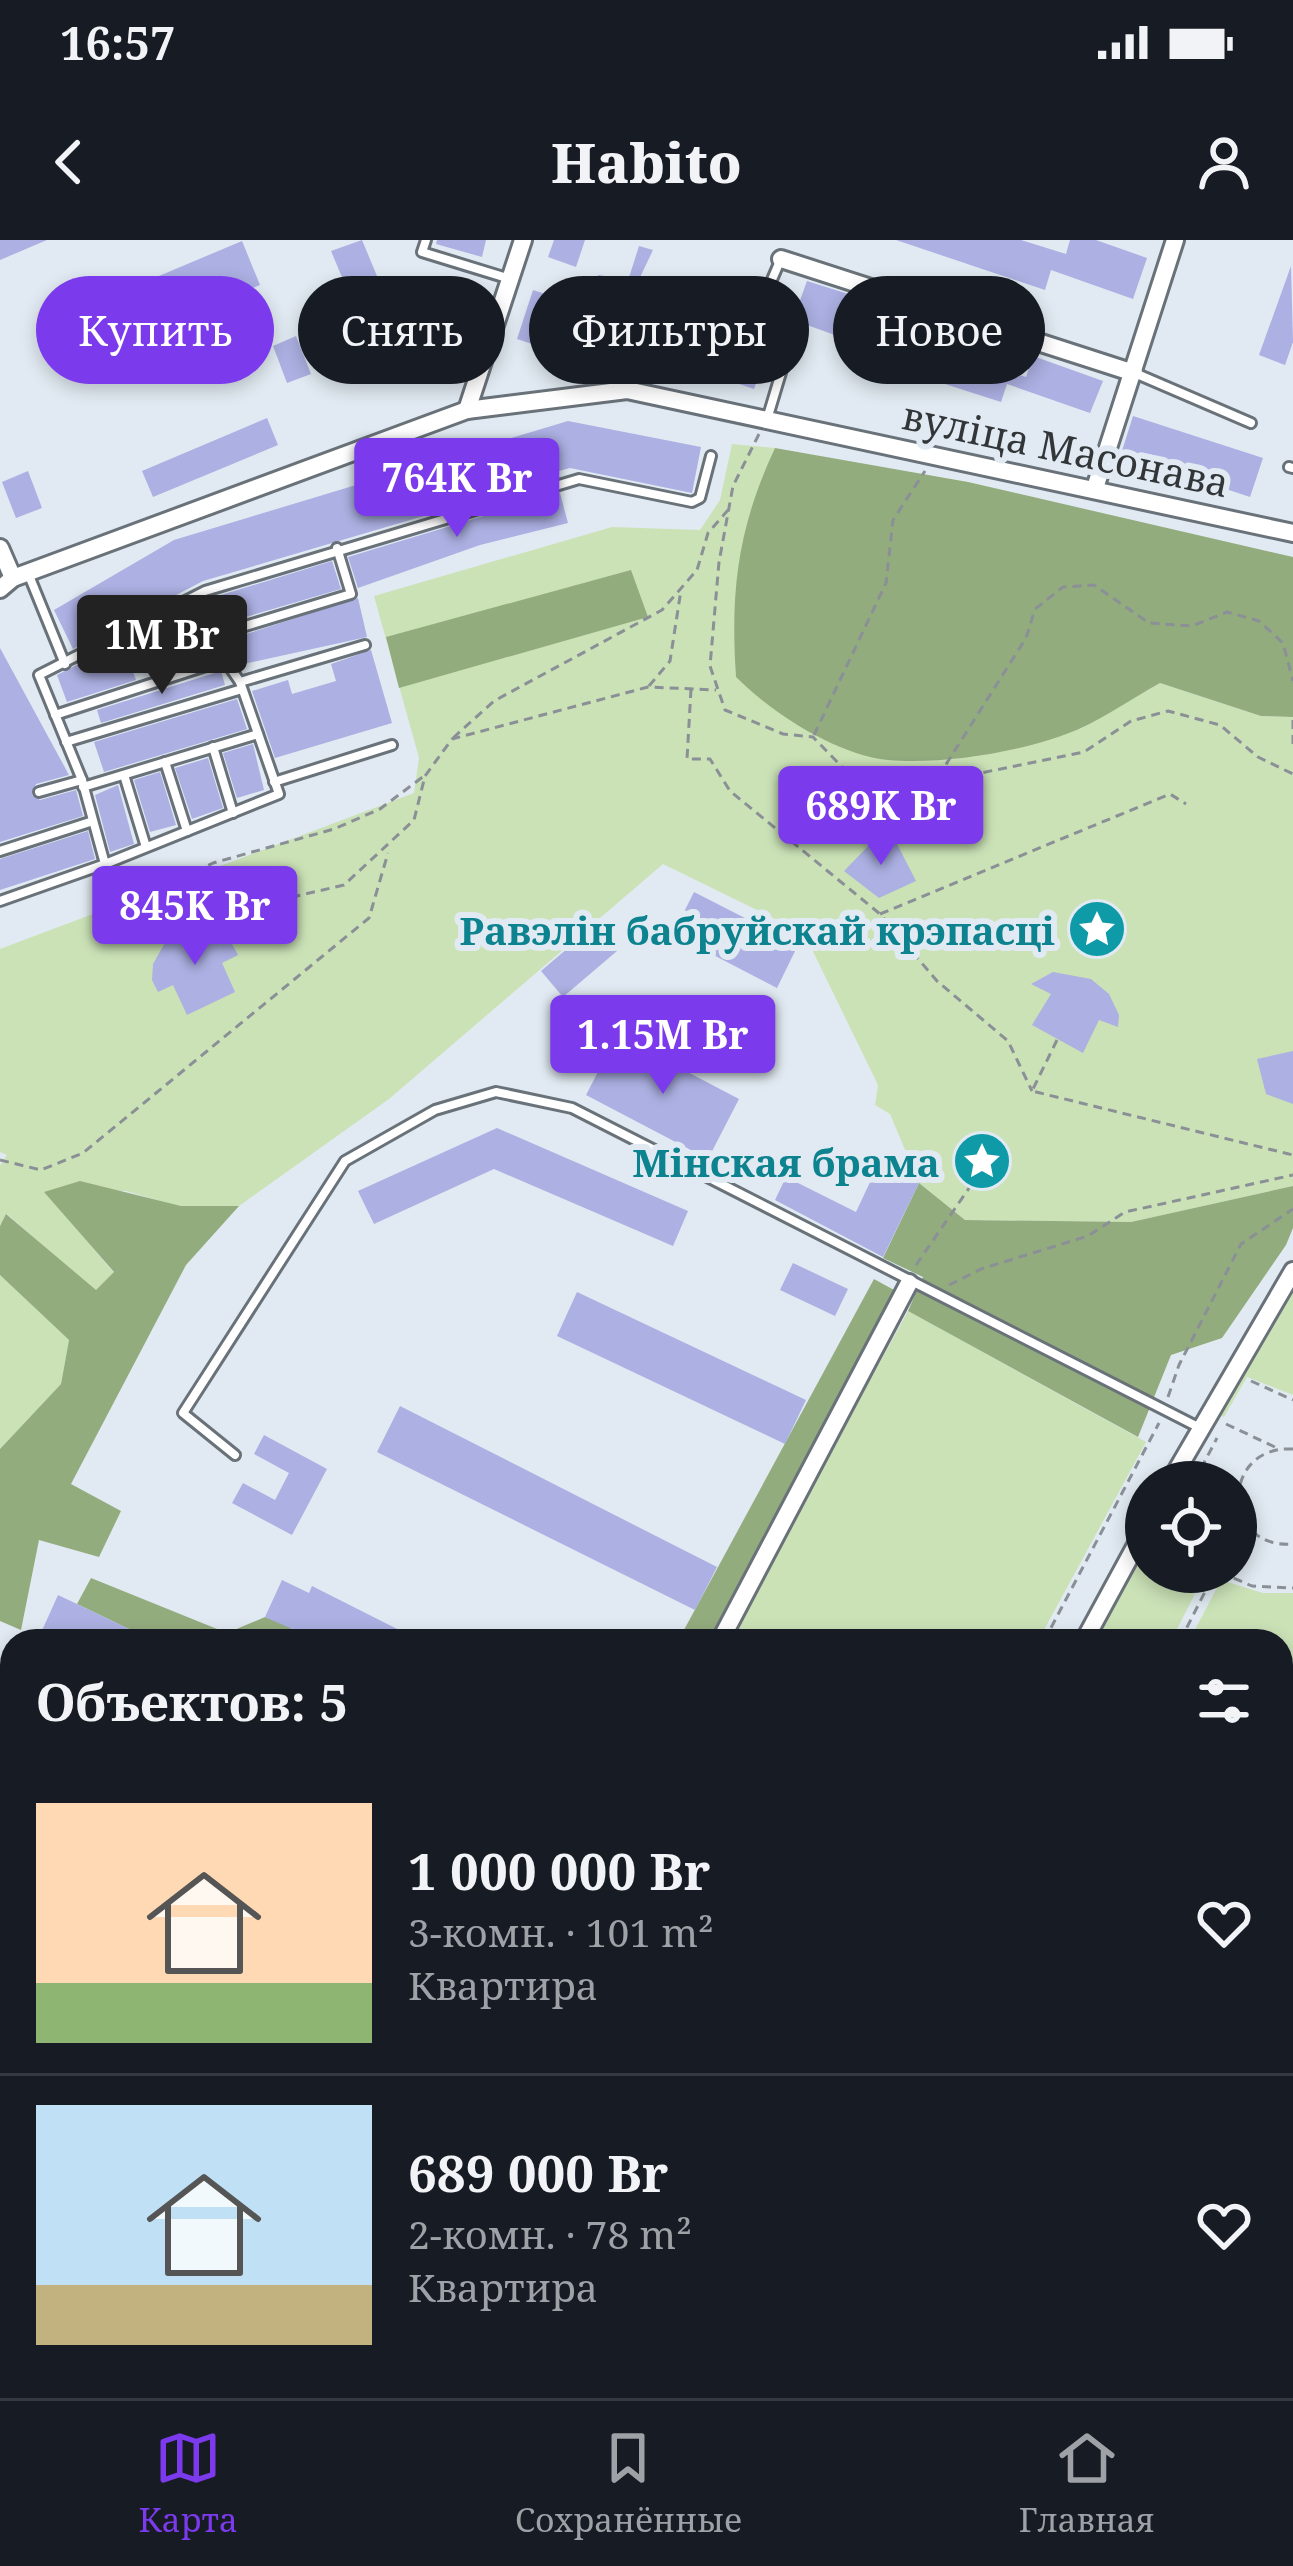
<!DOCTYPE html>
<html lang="ru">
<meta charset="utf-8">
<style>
body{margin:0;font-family:"Noto Serif",serif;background:#20242c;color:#f1f3f6;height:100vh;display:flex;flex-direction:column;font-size:45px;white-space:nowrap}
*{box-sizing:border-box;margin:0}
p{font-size:39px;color:#9ea1a6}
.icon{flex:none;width:66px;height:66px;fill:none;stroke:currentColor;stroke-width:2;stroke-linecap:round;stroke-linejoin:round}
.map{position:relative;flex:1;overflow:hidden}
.panel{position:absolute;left:0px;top:1389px;width:1293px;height:771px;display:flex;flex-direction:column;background:#171b24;border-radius:36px 36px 0 0;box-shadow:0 6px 18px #0003}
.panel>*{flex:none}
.guide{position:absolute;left:36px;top:36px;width:1221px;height:108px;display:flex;gap:24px}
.controls{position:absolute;left:1125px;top:1221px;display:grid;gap:24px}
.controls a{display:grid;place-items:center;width:132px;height:132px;border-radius:50%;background:#171b24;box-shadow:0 6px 18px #0003;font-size:60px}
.price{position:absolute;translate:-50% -102px;padding:0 27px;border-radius:12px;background:#7c3aed;color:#fff;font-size:39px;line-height:78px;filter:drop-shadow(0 3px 6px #0008)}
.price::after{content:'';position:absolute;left:50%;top:72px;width:36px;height:27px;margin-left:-18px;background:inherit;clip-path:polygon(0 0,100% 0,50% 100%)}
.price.on{background:#222;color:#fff}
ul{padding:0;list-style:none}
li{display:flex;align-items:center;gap:36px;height:300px;padding:0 36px}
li+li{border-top:3px solid #363941}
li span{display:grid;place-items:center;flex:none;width:336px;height:240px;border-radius:0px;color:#555}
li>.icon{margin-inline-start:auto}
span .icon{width:144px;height:144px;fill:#fffc;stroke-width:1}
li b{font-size:51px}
h2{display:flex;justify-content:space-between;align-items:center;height:144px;padding:0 36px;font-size:51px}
.chip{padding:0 42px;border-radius:54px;background:#171b24;box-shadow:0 6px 18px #0003;font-size:42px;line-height:108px}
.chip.on{background:#7c3aed;color:#fff}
.status{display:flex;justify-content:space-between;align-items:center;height:84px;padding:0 60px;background:#171b24;direction:ltr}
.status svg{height:33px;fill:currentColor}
header{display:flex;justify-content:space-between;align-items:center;height:156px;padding:0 36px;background:#171b24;font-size:54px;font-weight:800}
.menu{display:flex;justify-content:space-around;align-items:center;height:168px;border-top:3px solid #363941;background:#171b24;font-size:33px;color:#9ea1a6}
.menu a{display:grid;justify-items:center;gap:6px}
.menu .on{color:#7c3aed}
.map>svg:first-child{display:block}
.green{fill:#cbe2b7}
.forest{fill:#93ac7e}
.building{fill:#acb0e2}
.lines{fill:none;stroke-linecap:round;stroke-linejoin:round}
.lane-casing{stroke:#697179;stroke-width:14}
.street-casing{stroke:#697179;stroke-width:22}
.path{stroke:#8a9096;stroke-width:3;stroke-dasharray:9 6;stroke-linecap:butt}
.lane{stroke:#fff;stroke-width:8}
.street{stroke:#fff;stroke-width:16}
.labels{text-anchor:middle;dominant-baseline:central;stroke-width:12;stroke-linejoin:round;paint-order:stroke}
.street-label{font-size:39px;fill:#333639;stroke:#e1eaf2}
.culture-label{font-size:39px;font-weight:bold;fill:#0d838f;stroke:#e1eaf2;text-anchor:end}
</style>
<div class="status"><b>16:57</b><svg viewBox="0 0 49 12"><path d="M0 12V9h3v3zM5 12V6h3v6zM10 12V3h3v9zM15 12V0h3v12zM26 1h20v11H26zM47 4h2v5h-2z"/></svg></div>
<header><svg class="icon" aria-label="back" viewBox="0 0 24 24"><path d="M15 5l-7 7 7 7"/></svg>Habito<svg class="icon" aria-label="person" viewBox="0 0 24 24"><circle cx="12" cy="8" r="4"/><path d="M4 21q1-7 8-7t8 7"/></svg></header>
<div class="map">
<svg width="1293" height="2158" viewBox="0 0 1293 2158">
<rect width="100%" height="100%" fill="#e1eaf2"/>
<g class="green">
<path d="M732,204L775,208C739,287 730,351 736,437L1080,489L1160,443L1261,476L1293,477V946L1131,982L965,980L919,943L890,874L875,865L878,845L804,693L663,624L389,859L239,966L181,967L126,951L45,952L114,1033L95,1051L7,974L0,986V926L7,915L0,912V709L414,553L419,518L374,356L612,287L700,290L720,260Z"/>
<path d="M0,1035L69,1100L61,1144L0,1209Z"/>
<path d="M1293,1041V1155L1247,1137L1224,1177L1214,1172Z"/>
<path d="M908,1071L1146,1202L1038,1401H727Z"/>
<path d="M1146,1296V1332H1206L1171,1401H1090Z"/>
<path d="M1221,1340L1263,1353H1293V1489L1281,1514V1401H1189Z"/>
<path d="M12,1636V1869L0,1863V1660Z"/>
<path d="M1293,1727V1914L1281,1908V1754Z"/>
<path d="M1281,2065L1293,2070V2150L1281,2147Z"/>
<path d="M162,2148H304L299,2158H169Z"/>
</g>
<g class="forest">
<path d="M775,208L968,242L1293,317V477L1261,476L1160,443C1133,458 1107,476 1079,489C1028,511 944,525 888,520C836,515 772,473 736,437C730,351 738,287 775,208Z"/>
<path d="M631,330L648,377L399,448L386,397Z"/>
<path d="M80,941L181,966H239L186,1025L71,1244L121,1271L99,1317L39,1300L21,1390L0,1381V1209L61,1144L69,1100L0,1035V986L6,974L96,1050L114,1032L44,952Z"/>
<path d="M919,943L965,980L1131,982L1293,946V988L1286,1005L1222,1098L1171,1115L1138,1197L908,1071L923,1037L883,1018Z"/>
<path d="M874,1039L894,1050L708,1401H678Z"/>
<path d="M91,1338L227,1393L265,1377L292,1387L284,1401H154L77,1364Z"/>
<path d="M12,1450V1544L0,1553V1474Z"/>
<path d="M1281,2147L1293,2150V2158H1057L986,2148Z"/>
<path d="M720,2148H947L873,2150L849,2158H700Z"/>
</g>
<g class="building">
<path d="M0,0H47L0,20Z"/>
<path d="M362,0L382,48L377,50L394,132L364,138L350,75L357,73L331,11Z"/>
<path d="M437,0H486L482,17L436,4Z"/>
<path d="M554,0H585L576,27L548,17Z"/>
<path d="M896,0H1021L1066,14L1070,0H1096L1147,18L1133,59L1051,30L1045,50Z"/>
<path d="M242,1L260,45L90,118L71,73Z"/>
<path d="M639,6L653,10L634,50L626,47Z"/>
<path d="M1291,26L1293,102L1285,125L1259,115Z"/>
<path d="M598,35L627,39L621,77L610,101L591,92L607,58L595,56Z"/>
<path d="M807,41L880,64L871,87L1026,137L1033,116L1103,141L1090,173L1007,144L1001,162L867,119L871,108L793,80Z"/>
<path d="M435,50L460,58L436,131L411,123Z"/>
<path d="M533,50L564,60L547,109L517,99Z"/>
<path d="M651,70L768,109L754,149L642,111Z"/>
<path d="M296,96L311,134L287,143L273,106Z"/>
<path d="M1133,176L1263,218L1250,257L1121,214Z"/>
<path d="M267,178L278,205L153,257L142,231Z"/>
<path d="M568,181L701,207L692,253L570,228L555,232L556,237L203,341L73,409L54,370L174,300Z"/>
<path d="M28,231L42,268L16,278L2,242Z"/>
<path d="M560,253L568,283L480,305L358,348L348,317Z"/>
<path d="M332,321L341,349L215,386L208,359Z"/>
<path d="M358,358L367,397L239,425L231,399Z"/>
<path d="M122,402L136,440L67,462L57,435Z"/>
<path d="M0,408L69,535L36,544L32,555L40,560L76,550L83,576L0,602Z"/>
<path d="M371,410L392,483L275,518L252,451L288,440L292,454L336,441L331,424Z"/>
<path d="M221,431L225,445L101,483L97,470Z"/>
<path d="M237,459L247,489L104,532L94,502Z"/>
<path d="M253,504L264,550L237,558L223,513Z"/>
<path d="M208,518L223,568L192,579L175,528Z"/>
<path d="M160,532L176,585L150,592L134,540Z"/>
<path d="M118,545L134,604L110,612L95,555Z"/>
<path d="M88,591L95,619L0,650V619Z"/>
<path d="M878,596L895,600L916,641L879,658L844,631Z"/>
<path d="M694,652L798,705L777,748L673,694Z"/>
<path d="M595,685L617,711L563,757L541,731Z"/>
<path d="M189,689L210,690L232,704L238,715L222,723L235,752L187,775L173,745L158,752L152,740L153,724L166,701Z"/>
<path d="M1053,732L1091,739L1109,754L1119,775L1118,787L1099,780L1083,813L1032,785L1051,754L1031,744Z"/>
<path d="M617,795L739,859L708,919L586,855Z"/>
<path d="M1293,811V864L1266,854L1257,819Z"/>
<path d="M497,888L688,971L673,1006L494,929L374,984L358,951Z"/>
<path d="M879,923L919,943L883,1017L775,960L786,937L856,972Z"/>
<path d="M793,1023L848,1049L835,1076L780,1050Z"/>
<path d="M577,1052L806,1160L785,1204L557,1096Z"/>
<path d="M400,1166L717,1327L695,1370L377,1212Z"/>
<path d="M264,1195L327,1229L292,1295L232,1263L243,1243L275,1260L289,1233L254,1214Z"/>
<path d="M282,1340L309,1353L312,1346L421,1401H319L265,1377Z"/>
<path d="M58,1355L77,1364L154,1401H52L40,1395Z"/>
</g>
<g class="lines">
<defs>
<g id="lane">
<path d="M426,0L422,12L510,39"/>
<path d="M752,86L789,106L768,176"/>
<path d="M1137,134L1251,183"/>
<path d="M627,148L645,55L752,86L780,21"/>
<path d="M1289,227L1293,228"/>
<path d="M28,333L65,424"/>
<path d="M185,362L240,442L279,554L105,624L82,540L39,435L205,351L579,239L692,262L700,258L711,216"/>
<path d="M209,397L351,354L337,308"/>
<path d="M240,442L365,405"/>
<path d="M55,475L224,420"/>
<path d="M66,502L242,449"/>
<path d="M213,507L233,573"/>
<path d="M165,522L187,591"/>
<path d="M124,535L146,607"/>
<path d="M274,542L392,505"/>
<path d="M83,547L258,494"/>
<path d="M39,552L82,540"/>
<path d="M0,611L90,582"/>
<path d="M0,661L105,624"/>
<path d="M235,1215L183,1173L345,921L435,870L496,852L572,868L1200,1188"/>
<path d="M1281,1942L1293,1947"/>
<path d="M0,2052L12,2029"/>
<path d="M321,2158L326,2148"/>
</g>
<g id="street">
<path d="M781,19L1134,133"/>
<path d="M467,170L523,0"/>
<path d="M1095,248L1175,0"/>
<path d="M0,308L13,338"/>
<path d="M0,349L13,338L467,170L627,150L1293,293"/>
<path d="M1170,1242L1293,1031"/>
<path d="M720,1401L909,1043"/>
<path d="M1084,1401L1146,1287"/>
<path d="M0,1881L12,1887"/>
<path d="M1281,2003L1293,2009"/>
<path d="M670,2158L676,2148"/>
</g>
</defs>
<use href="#lane" class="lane-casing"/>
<use href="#street" class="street-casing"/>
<g class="path">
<path d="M759,194L733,246L719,322L710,426L725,470L783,494L813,497L846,531L892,551L1084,512L1131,481L1168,471L1220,485L1258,517L1293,534"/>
<path d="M649,446L670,421L681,350"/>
<path d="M691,449L687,519H710L730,551L880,674L937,741L1008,801L1032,851"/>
<path d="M1293,480V510"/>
<path d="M814,495L886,343L893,280L925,231"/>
<path d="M453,498L494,461L662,370L697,330L708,293L728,270"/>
<path d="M938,537L1026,398L1035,369L1063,347L1094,345L1149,383L1192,386L1227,372L1259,381L1283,403L1293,441"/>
<path d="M880,674L1170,554L1186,564"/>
<path d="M147,686L170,645L213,623L334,589L380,569L424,536"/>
<path d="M146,688L185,673L228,672L344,645L414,580L425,536L452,499L648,447L716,450"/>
<path d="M1057,800L1032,851L1293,915"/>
<path d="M0,920L41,930L83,913L369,678L388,613"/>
<path d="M916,1025L976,938"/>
<path d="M949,1045L981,1029L1088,996L1125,972L1293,935"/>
<path d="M1251,1141L1293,1160"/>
<path d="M1168,1157L1179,1125L1241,1004L1293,969"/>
<path d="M1226,1184L1277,1208"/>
<path d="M1293,1209C1220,1205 1221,1310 1293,1304"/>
<path d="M1194,1242L1217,1198"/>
<path d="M1236,1277L1242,1280L1236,1291"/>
<path d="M1220,1332L1252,1346L1293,1348"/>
<path d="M1044,1401L1159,1183"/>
<path d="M1180,1401L1215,1332"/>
<path d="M1281,1532L1293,1507"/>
<path d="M1281,1600L1293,1606"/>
<path d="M1281,1657L1293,1662"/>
<path d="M1281,1701L1293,1707"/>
<path d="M1281,1740L1293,1713"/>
<path d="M1281,1914L1293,1920"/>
<path d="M1281,1976L1293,1982"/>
<path d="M149,2148L158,2158"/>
<path d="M59,2158L70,2148"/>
</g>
<use href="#lane" class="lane"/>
<use href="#street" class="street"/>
</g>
<defs>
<symbol id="sight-disc" viewBox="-11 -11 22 22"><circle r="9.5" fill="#0f9aa8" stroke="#e1eaf2"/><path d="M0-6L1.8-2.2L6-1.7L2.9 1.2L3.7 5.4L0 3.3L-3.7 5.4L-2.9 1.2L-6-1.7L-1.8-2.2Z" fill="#fff"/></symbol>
</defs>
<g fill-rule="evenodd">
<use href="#sight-disc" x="1064" y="656" width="66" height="66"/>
<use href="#sight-disc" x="949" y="888" width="66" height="66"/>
</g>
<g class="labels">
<g class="street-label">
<text transform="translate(1066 208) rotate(12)">вуліца Масонава</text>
</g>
<g class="culture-label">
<text x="1055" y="689">Равэлін бабруйскай крэпасці</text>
<text x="940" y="921">Мінская брама</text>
</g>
</g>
</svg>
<div class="controls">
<a><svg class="icon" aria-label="locate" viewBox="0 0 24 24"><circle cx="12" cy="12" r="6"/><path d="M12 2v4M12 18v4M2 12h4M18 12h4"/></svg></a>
</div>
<b class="price" style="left:457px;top:300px">764K Br</b>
<b class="price on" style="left:162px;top:457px">1M Br</b>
<b class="price" style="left:881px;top:628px">689K Br</b>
<b class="price" style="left:195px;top:728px">845K Br</b>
<b class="price" style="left:663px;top:857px">1.15M Br</b>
<div class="guide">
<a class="chip on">Купить</a>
<a class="chip">Снять</a>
<a class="chip">Фильтры</a>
<a class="chip">Новое</a>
</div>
<section class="panel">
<h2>Объектов: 5<svg class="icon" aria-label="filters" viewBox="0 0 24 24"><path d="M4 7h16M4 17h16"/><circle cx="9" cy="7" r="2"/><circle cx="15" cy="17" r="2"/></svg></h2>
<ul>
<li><span style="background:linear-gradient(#ffd9b3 75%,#8fb573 0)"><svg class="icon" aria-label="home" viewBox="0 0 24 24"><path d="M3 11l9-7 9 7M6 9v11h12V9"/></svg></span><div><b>1 000 000 Br</b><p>3-комн. · 101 m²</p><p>Квартира</p></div><svg class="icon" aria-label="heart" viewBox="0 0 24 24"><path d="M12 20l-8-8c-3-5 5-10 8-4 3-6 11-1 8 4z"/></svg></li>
<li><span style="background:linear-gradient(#bfe0f5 75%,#c2b280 0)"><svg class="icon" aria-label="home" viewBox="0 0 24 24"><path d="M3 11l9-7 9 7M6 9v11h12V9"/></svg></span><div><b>689 000 Br</b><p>2-комн. · 78 m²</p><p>Квартира</p></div><svg class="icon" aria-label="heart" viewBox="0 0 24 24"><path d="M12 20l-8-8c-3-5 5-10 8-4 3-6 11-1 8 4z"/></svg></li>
</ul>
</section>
</div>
<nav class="menu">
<a class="on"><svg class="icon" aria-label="map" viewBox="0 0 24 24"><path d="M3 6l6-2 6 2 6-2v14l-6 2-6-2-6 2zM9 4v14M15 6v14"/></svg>Карта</a>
<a><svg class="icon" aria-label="saved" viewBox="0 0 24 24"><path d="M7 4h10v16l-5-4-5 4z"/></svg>Сохранённые</a>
<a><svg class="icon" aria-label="home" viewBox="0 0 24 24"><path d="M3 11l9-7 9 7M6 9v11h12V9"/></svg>Главная</a>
</nav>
